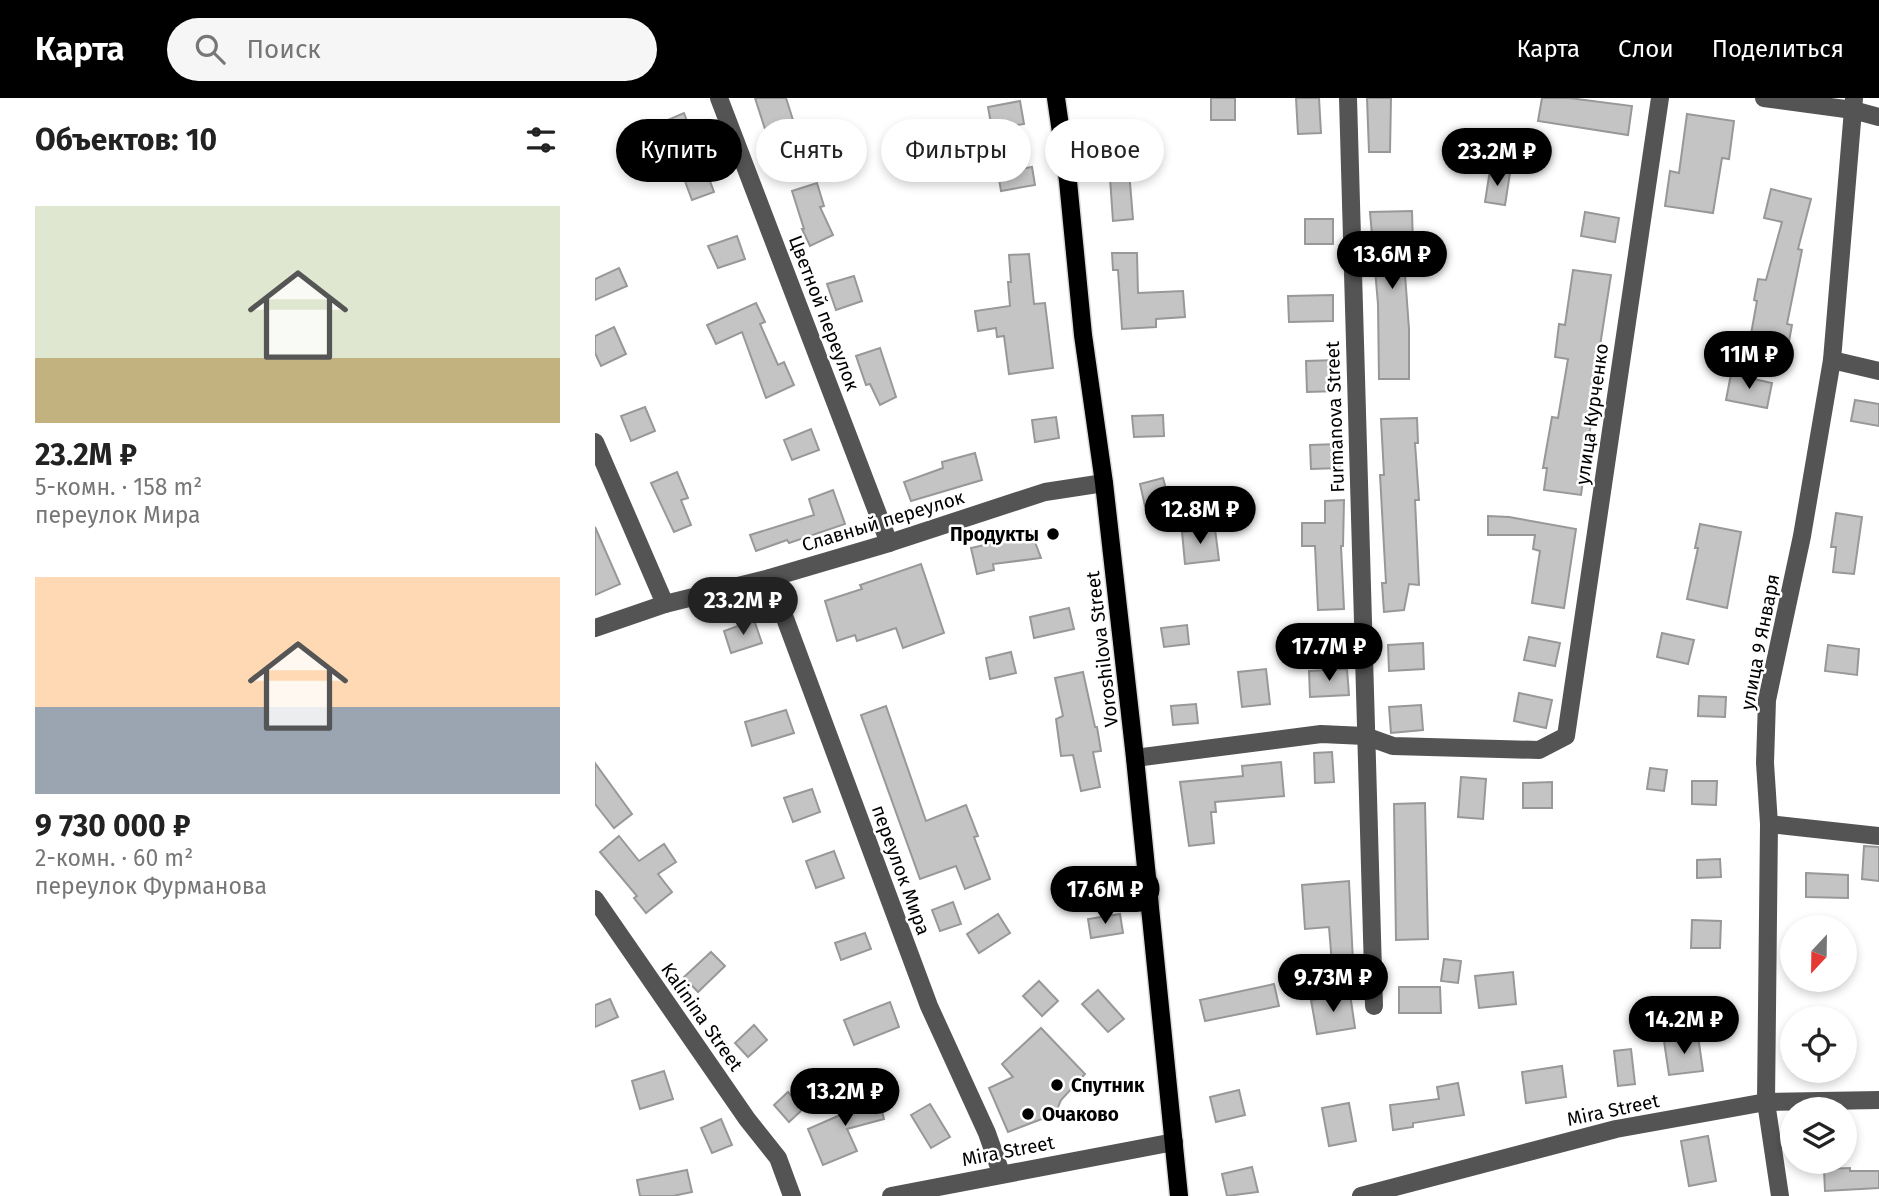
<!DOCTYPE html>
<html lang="ru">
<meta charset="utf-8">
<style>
body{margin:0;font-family:"Fira Sans",sans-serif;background:#f6f6f6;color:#222;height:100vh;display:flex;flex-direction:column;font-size:26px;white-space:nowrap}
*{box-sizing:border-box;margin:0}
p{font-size:23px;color:#767676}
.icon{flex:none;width:38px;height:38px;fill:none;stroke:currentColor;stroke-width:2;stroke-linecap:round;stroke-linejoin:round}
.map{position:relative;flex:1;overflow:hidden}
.side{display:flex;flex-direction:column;background:#fff;width:595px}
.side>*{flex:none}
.banner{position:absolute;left:21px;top:21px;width:665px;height:63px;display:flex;gap:14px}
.needle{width:46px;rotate:202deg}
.tools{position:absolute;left:1185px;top:817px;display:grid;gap:14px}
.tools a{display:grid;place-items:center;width:77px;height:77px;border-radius:50%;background:#fff;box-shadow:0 4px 10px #0003;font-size:35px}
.price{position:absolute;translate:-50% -60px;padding:0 16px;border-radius:24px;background:#000;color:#fff;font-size:23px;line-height:46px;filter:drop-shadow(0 2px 4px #0008)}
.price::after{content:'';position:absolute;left:50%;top:42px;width:21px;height:16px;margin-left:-10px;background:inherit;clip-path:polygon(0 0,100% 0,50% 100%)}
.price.active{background:#222;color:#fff}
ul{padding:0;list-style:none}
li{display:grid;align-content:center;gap:14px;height:371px;padding:0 35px}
li span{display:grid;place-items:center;height:217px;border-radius:0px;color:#555}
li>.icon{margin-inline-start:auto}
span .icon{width:126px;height:126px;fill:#fffc;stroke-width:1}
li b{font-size:30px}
h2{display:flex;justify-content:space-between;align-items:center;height:84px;padding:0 35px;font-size:30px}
.pill{padding:0 24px;border-radius:32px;background:#fff;box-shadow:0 4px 10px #0003;font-size:24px;line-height:63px}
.pill.active{background:#000;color:#fff}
header{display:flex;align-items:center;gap:42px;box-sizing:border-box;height:98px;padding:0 35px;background:#000;color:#fff}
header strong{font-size:33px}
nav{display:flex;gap:38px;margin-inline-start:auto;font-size:24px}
.search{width:490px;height:63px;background:#f6f6f6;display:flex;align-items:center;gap:18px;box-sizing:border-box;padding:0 24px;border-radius:38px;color:#767676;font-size:26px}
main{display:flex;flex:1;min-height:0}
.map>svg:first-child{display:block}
.building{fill:#c4c4c4;stroke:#989898;stroke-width:2}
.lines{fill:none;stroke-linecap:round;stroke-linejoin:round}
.major-casing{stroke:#dbdbdb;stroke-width:21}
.minor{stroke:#545454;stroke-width:18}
.major{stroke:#000;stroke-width:18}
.poi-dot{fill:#000;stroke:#fff;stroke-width:2.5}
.labels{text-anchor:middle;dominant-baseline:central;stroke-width:5;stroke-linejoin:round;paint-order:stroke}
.street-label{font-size:19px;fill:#000;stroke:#fff}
.poi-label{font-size:19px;font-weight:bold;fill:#000;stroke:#fff;text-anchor:start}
</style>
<header>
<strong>Карта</strong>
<div class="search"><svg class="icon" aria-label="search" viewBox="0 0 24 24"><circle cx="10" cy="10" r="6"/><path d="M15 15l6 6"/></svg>Поиск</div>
<nav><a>Карта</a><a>Слои</a><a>Поделиться</a></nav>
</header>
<main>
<section class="side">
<h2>Объектов: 10<svg class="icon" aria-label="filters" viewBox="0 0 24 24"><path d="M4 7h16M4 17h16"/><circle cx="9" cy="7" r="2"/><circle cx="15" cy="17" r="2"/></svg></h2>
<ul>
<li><span style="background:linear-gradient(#dfe7d0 70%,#c2b280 0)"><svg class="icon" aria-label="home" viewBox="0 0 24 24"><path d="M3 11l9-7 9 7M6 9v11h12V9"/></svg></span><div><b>23.2M ₽</b><p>5-комн. · 158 m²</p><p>переулок Мира</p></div></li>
<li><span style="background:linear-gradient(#ffd9b3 60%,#9aa5b1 0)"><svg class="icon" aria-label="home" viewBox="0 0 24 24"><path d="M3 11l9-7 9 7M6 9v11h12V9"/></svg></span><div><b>9 730 000 ₽</b><p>2-комн. · 60 m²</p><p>переулок Фурманова</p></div></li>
</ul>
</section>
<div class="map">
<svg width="1284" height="1098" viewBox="0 0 1284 1098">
<rect width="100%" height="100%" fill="#fff"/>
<g class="building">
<path d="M160,0H191L205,44L177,53Z"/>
<rect x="616" y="0" width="24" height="22"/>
<path d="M701,0H724L726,35L703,36Z"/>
<path d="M772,0H796L795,54H774Z"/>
<path d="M947,0H974L1037,8L1033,37L943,23Z"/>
<path d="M425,3L429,26L397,31L393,9Z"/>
<path d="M89,15L119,94L97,102L68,24Z"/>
<path d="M1092,16L1139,23L1134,61L1127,60L1118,115L1070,108L1075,73L1084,75Z"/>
<path d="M533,61L538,121L518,123L515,80H511L509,63Z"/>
<path d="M437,69L440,87L406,93L403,75Z"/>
<path d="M895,72L915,75L910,107L890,104Z"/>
<path d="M222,85L229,108L225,109L238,137L215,148L207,131H209L197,93Z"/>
<path d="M1176,91L1216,101L1203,151L1207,152L1192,226L1197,227L1192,254L1154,247L1162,203L1159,202L1163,181L1171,182L1187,124L1169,120Z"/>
<path d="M817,113L818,148L808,149L814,231V281H784L783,206L775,114Z"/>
<path d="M990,114L1024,120L1020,144L986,138Z"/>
<rect x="710" y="121" width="28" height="25"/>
<path d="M142,138L150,161L123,170L113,148Z"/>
<path d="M517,155H542L543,195L588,193L590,219L561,221V229L527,231L523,172H518Z"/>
<path d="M434,156L439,206L450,205L458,270L414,276L409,238L402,239L401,230L383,233L380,213L415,208L413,184H416L414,157Z"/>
<path d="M24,170L32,188L0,202V181Z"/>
<path d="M978,172L1016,177L993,325H996L986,397L949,392L952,370H948L957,319L963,320L973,261L960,259L964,226L970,227Z"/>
<path d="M259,178L267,203L241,212L232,186Z"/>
<path d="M738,197V223L694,224L693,198Z"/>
<path d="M161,205L170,224L165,226L183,267L189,264L199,287L171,300L147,234L121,246L112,227Z"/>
<path d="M19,229L31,256L6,268L0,255V238Z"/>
<path d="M285,250L301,299L285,307L275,286L271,287L261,258Z"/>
<path d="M742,262L743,293L712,294L711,263Z"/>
<path d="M1136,276L1177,285L1172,310L1131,302Z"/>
<path d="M1260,302L1284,306V328L1256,323Z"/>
<path d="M50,309L60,333L36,343L26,318Z"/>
<path d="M568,317L569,338L539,339L537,318Z"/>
<path d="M461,319L464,340L440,344L437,322Z"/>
<path d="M822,320L823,345H820L824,402H820L824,487L814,486L809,512L789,514L787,485H791L785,377H789L786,321Z"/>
<path d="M216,331L224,352L197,362L189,342Z"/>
<path d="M744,346L745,370L716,371L715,347Z"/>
<path d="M380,355L387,382L316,403L309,384L348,370L347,364Z"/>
<path d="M82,374L93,400L86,402L96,427L79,434L56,385Z"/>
<path d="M568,380L574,402L550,408L545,386Z"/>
<path d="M238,392L250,426L194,445L192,442L161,453L155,437L219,417L214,401Z"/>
<path d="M749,402L748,448H746L749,511L723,512L720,448H707V425H730V403Z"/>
<path d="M1241,415L1267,419L1259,476L1238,474L1241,449H1236Z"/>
<path d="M893,418L914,419L981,431L969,510L937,505L945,453L938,451L940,437H893Z"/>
<path d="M1105,426L1146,434L1132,510L1092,501L1103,450H1100Z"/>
<path d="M0,429L25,486L0,497Z"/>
<path d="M435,431L446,460L398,466L399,472L382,476L376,450L416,441L415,433Z"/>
<path d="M620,431L624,462L590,466L587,434Z"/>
<path d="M326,466L349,535L308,550L301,530L262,543L260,537L242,543L230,503L267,491L265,487Z"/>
<path d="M474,510L479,531L439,540L435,519Z"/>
<path d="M159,522L167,545L136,555L129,533Z"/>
<path d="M592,527L594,546L569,549L566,530Z"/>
<path d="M1067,535L1099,542L1093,566L1062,559Z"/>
<path d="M934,539L965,545L960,568L929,562Z"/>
<path d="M828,545L829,571L794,573L793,547Z"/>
<path d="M1233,547L1264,551L1262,577L1230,573Z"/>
<path d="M416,554L421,575L395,581L391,560Z"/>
<path d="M671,571L675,606L647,609L643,574Z"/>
<path d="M752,571L754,597L715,599L714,573Z"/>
<path d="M488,574L500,629H502L506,653L498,654L505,689L486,693L478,657L466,658L461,621L468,618L460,580Z"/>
<path d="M924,595L957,602L951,630L919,623Z"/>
<path d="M1104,598L1131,599L1130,619L1103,618Z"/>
<path d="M601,606L603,625L578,627L576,608Z"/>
<path d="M826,607L828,632L796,635L794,609Z"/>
<path d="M291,608L331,723L371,707L383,738L379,739L395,781L370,791L361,768L325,781L266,617Z"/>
<path d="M191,612L199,635L157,648L150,624Z"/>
<path d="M737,654L739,684L720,685L719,655Z"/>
<path d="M686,664L689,698L620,704L621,714H616L619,745L594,748L585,684L648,678L647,668Z"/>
<path d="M0,665L37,716L19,730L0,706Z"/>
<path d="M1055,670L1072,672L1069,693L1052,691Z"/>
<path d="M866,679L891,681L888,721L863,719Z"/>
<path d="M1097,683H1122L1121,707L1097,706Z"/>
<path d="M957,684V710H928V685Z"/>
<path d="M217,691L225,714L198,724L189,700Z"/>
<path d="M830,705L833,841L801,842L799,706Z"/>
<path d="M24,738L44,763L69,746L81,764L63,776L77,794L51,815L39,800L42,798L5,754Z"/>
<path d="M1269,748L1284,749V783L1267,781Z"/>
<path d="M239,753L249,780L221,790L211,763Z"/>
<path d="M1125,761L1126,779L1102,780V762Z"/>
<path d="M1211,775L1253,777V800L1211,799Z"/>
<path d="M754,783L758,864L737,866L734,829L710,831L707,787Z"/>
<path d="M358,804L366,826L345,833L337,812Z"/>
<path d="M403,816L415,835L384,855L372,836Z"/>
<path d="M525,816L528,835L496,840L493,821Z"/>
<path d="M1097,822L1126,823L1125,850H1096Z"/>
<path d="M270,835L276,851L246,862L240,845Z"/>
<path d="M116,854L130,868L103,894L89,879Z"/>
<path d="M849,861L866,863L863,885L846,883Z"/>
<path d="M918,874L921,906L884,910L880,878Z"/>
<path d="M444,883L463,903L447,918L428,898Z"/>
<path d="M679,886L684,908L610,923L605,902Z"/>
<path d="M804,889H845L846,915H804Z"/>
<path d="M503,892L529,921L513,934L487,906Z"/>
<path d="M755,896L760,930L722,936L716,902Z"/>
<path d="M15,901L23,919L0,929V907Z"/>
<path d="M295,904L304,929L259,947L249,922Z"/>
<path d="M159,927L172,942L153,959L140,945Z"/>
<path d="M446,930L490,976L466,1002L460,1016L413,1034L394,990L418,979L407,966Z"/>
<path d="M1103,938L1108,973L1074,977L1069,943Z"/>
<path d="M1036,951L1040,986L1023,988L1019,953Z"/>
<path d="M967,968L971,999L931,1005L927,974Z"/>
<path d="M69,973L78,1001L45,1011L37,983Z"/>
<path d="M863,985L869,1017L818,1025V1029L798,1032L795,1007L844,1001L842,989Z"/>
<path d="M644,992L650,1017L621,1024L615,999Z"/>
<path d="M193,994L208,1011L194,1024L179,1007Z"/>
<path d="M282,994L289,1021L252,1031L262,1053L228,1067L213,1031L259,1011L256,1001Z"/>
<path d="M754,1005L761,1043L734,1048L727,1010Z"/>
<path d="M335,1006L355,1039L336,1050L316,1017Z"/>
<path d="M126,1021L137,1047L117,1055L106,1030Z"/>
<path d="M1113,1038L1121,1083L1094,1088L1086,1043Z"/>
<path d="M657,1069L663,1094L632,1098L627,1076Z"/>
<path d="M1255,1070V1073H1284V1090L1230,1093L1229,1071Z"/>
<path d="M92,1072L97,1094L78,1098H45L42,1082Z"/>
</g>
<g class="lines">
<defs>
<path id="major" d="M461,0L473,83L488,237L509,385L540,660L584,1098"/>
</defs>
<use href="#major" class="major-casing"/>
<g class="minor">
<path d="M124,0L294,445"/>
<path d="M753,0L779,908"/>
<path d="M1169,0L1258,12L1284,19"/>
<path d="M1237,262L1284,273"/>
<path d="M0,344L70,506"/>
<path d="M175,480L334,908L392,1035L406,1075"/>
<path d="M0,530L70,506L175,480L294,445L450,394L509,385"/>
<path d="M540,660L726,636L770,638L798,648L944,652L971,638L1065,0"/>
<path d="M1174,726L1284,738"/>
<path d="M0,801L152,1021L183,1060L197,1098"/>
<path d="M296,1098L579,1044"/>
<path d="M766,1098L1021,1031L1171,1004L1284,1002"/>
<path d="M1185,1098L1171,1004L1174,726L1170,665L1172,602L1207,438L1237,262L1259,0"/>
</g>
<use href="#major" class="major"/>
</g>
<g class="poi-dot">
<circle cx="458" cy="436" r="7"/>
<circle cx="462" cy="987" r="7"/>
<circle cx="433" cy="1016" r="7"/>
</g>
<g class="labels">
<g class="street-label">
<text transform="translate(229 215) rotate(69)">Цветной переулок</text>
<text transform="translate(997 316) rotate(-82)">улица Курченко</text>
<text transform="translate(740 319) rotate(-92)">Furmanova Street</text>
<text transform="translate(288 423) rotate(-17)">Славный переулок</text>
<text transform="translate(1165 544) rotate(-79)">улица 9 Января</text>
<text transform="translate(507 551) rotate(-97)">Voroshilova Street</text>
<text transform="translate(306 772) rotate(70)">переулок Мира</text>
<text transform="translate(107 919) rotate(55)">Kalinina Street</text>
<text transform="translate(1018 1012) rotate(-12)">Mira Street</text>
<text transform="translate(413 1053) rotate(-11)">Mira Street</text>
</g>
<g class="poi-label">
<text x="444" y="436" text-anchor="end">Продукты</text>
<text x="476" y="987">Спутник</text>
<text x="447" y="1016">Очаково</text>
</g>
</g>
</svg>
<div class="tools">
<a><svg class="needle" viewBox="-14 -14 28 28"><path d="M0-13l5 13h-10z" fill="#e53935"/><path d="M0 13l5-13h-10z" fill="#767676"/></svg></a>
<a><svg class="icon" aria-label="locate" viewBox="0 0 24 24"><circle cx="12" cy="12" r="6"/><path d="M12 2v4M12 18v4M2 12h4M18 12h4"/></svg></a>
<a><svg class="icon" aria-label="layers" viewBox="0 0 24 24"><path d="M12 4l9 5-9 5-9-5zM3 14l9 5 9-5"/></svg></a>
</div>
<b class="price" style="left:902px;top:90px">23.2M ₽</b>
<b class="price" style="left:797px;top:193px">13.6M ₽</b>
<b class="price" style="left:1154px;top:293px">11M ₽</b>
<b class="price" style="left:605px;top:448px">12.8M ₽</b>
<b class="price active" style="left:148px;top:539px">23.2M ₽</b>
<b class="price" style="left:734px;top:585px">17.7M ₽</b>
<b class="price" style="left:510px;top:828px">17.6M ₽</b>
<b class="price" style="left:738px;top:916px">9.73M ₽</b>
<b class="price" style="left:1089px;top:958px">14.2M ₽</b>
<b class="price" style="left:250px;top:1030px">13.2M ₽</b>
<div class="banner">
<a class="pill active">Купить</a>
<a class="pill">Снять</a>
<a class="pill">Фильтры</a>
<a class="pill">Новое</a>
</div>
</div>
</main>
